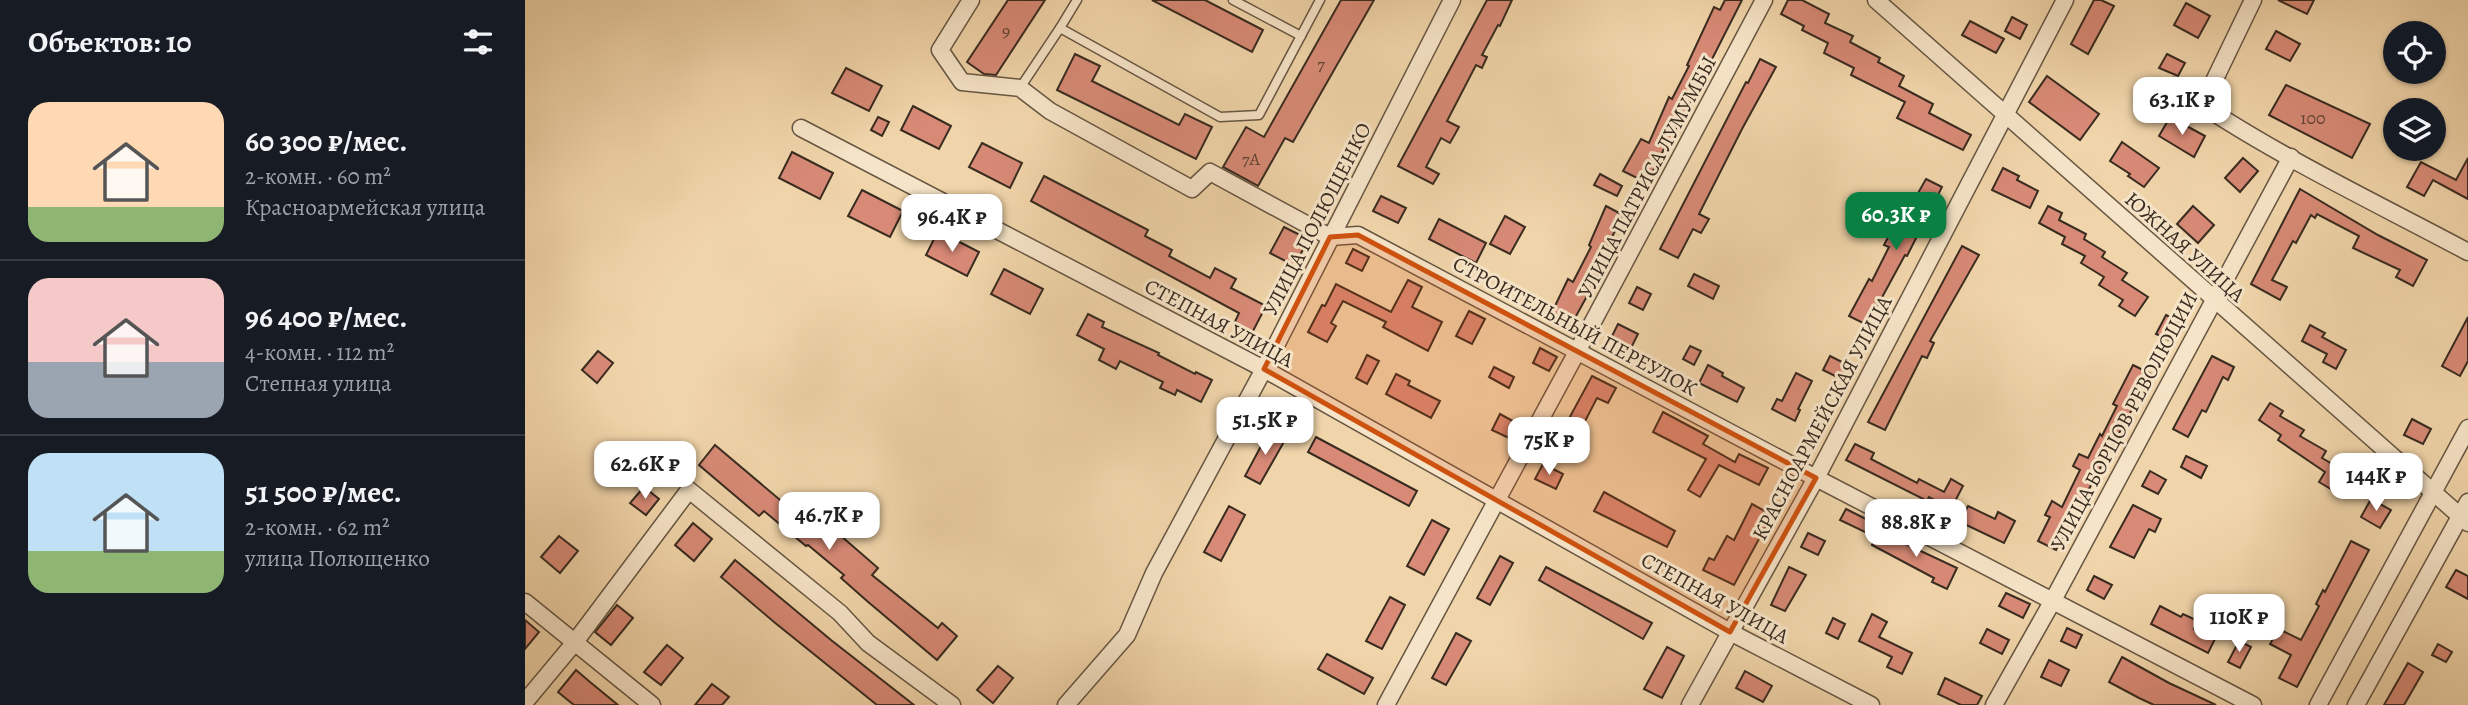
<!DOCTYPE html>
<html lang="ru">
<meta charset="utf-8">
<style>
body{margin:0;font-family:Alegreya,serif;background:#20242c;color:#f1f3f6;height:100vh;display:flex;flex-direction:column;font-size:26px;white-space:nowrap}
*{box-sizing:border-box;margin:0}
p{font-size:23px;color:#9ea1a6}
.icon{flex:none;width:38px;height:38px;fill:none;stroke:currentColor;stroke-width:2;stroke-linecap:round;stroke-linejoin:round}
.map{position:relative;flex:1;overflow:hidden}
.panel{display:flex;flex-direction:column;background:#171b24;width:525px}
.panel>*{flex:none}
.tools{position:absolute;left:1858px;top:21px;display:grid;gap:14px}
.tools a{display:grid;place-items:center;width:63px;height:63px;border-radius:50%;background:#171b24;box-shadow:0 2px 5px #0004;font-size:35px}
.price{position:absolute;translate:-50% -60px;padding:0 16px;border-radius:14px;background:#fff;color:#222;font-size:23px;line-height:46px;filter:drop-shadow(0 2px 4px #0008)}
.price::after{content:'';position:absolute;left:50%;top:42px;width:21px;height:16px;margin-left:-10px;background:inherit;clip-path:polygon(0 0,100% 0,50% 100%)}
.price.active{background:#0b8043;color:#fff}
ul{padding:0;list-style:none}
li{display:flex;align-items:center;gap:21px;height:175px;padding:0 28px}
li+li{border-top:2px solid #363941}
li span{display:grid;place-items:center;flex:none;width:196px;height:140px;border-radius:21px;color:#555}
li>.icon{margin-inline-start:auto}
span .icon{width:84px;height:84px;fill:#fffc;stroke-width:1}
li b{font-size:30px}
h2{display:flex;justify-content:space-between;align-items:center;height:84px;padding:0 28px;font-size:30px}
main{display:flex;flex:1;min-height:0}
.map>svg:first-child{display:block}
.building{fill:#d88a76;stroke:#382b20;stroke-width:2}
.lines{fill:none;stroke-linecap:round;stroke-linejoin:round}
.service-casing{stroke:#665642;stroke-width:11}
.minor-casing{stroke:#665642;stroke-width:19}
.service{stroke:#f6e4c8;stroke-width:8}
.minor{stroke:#f6e4c8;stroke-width:16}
.marked{fill:#ce520f;fill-opacity:0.2;stroke:#ce520f;stroke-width:5;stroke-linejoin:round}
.labels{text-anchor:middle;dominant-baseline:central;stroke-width:6;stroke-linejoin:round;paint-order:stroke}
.number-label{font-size:18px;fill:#604336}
.street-label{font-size:21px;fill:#382b20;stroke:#f6e4c8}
</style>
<main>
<section class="panel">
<h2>Объектов: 10<svg class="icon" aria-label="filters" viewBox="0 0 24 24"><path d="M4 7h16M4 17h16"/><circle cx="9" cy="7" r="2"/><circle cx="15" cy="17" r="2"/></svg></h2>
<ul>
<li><span style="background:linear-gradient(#ffd9b3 75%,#8fb573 0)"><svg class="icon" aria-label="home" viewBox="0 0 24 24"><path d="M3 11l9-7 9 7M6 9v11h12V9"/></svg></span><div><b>60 300 ₽/мес.</b><p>2-комн. · 60 m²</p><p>Красноармейская улица</p></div></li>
<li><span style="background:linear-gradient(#f6c9c9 60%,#9aa5b1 0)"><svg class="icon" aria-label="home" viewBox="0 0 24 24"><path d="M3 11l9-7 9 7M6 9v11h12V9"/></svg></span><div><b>96 400 ₽/мес.</b><p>4-комн. · 112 m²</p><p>Степная улица</p></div></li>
<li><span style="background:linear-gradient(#bfe0f5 70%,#8fb573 0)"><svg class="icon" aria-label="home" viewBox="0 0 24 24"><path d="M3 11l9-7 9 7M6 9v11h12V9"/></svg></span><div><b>51 500 ₽/мес.</b><p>2-комн. · 62 m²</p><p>улица Полющенко</p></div></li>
</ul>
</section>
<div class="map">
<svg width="1943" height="705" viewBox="0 0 1943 705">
<rect width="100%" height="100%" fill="#f1d5aa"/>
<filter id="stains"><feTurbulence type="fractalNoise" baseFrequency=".00286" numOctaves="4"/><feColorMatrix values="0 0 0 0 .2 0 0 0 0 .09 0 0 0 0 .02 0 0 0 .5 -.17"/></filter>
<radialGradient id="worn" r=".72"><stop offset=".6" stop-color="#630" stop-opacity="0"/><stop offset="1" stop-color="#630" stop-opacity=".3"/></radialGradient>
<g class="building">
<path d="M483,0H520L471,75L459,74L442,62Z"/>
<path d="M627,0H680L738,30L727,52Z"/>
<path d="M816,0H849L768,142L760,138L733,186L698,167L721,127L739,137Z"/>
<path d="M962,0H987L975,26L973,25L957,55L962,57L957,68L951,65L922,121L934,127L925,143L916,138L901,167L914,174L908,184L873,166Z"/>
<path d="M1200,0H1217L1144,144L1142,143L1122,183L1098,171L1116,139L1124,143L1144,97L1147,99L1164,66L1162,65L1189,7L1195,10Z"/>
<path d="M1263,0H1277L1304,14L1300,23L1328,36L1325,42L1355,58L1353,62L1379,76L1374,86L1408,104L1404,113L1446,135L1438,150L1372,118L1380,102L1326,75L1329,68L1299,53L1303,43L1277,30L1279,26L1256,14Z"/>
<path d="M1569,0H1576L1589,6L1563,54L1546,44Z"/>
<path d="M1753,0H1789L1782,14Z"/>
<path d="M1661,3L1685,16L1673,38L1649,25Z"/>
<path d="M1487,17L1502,25L1495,39L1480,31Z"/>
<path d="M1445,21L1479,39L1471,53L1437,35Z"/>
<path d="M1751,31L1775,44L1765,61L1741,49Z"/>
<path d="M550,54L575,66L567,81L654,125L660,114L687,127L671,159L532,90Z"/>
<path d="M1642,54L1660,63L1653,76L1634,68Z"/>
<path d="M1235,59L1251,67L1217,129L1174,214L1184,219L1176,233L1168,229L1153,258L1135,249L1221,82L1223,83Z"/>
<path d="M321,68L357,86L344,111L307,93Z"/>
<path d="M1522,76L1574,114L1555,140L1504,102Z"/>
<path d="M1761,85L1845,124L1827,158L1744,115Z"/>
<path d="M388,106L426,126L414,149L376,130Z"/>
<path d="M353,117L364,122L357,136L346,130Z"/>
<path d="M1645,117L1680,136L1669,157L1634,136Z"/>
<path d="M1597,142L1634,168L1619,187L1603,176L1605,174L1585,161Z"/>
<path d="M457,143L497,163L485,188L444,167Z"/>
<path d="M267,152L308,173L295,199L254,178Z"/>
<path d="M1718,158L1733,171L1715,192L1700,178Z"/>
<path d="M1943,158V199L1908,180L1899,196L1882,187L1896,162L1931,180Z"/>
<path d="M1478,168L1494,176L1492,180L1513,191L1505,208L1467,190Z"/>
<path d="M1075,174L1097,186L1092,196L1069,185Z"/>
<path d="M519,176L623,230L620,236L647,250L644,256L685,278L690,268L711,279L706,288L741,306L727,333L709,324L714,313L506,201Z"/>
<path d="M1401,179L1417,187L1382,256L1380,255L1342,325L1324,316L1344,279L1347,281L1364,247L1359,245L1368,228L1372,230Z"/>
<path d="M1775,189L1853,235L1902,260L1888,286L1871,277L1875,270L1828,248L1834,236L1792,214L1790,218L1786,215L1771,243L1768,241L1747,280L1762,287L1755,300L1726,284Z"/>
<path d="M337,190L378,211L365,237L323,216Z"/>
<path d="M856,196L881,208L873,223L848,211Z"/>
<path d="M1081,206L1098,215L1087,237L1093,240L1045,327L1016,312L1021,302L1030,306L1043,279L1048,282L1066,247L1064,245Z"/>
<path d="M1523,206L1537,213L1534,220L1561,234L1559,239L1580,252L1577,257L1602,273L1597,280L1623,297L1610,316L1594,306L1598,300L1574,285L1579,277L1556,263L1560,256L1537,244L1540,237L1514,223Z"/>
<path d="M1668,206L1689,225L1673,243L1652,224Z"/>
<path d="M980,216L1000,227L985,254L965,244Z"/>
<path d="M914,219L961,243L951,263L904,239Z"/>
<path d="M759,227L783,239L770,266L745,253Z"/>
<path d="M413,231L454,252L442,276L401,255Z"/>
<path d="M1437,246L1454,255L1405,341L1409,343L1402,358L1397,356L1360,430L1343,422Z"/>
<path d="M828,249L844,257L837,271L821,263Z"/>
<path d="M479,269L518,289L505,314L466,294Z"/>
<path d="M1169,274L1194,286L1188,299L1163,286Z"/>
<path d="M883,280L897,287L887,307L917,322L903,351L858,327L861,322L818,301L806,323L811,326L802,342L783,332L797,305L800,306L811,284L866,312Z"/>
<path d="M1112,287L1126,294L1118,310L1104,303Z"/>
<path d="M944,311L960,319L947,344L931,336Z"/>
<path d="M563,314L579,322L577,327L634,353L633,355L670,374L671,372L687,380L676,402L652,390L650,395L635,388L638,382L595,361L591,369L574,360L579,349L552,335Z"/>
<path d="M1641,315L1656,323L1646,341L1631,334Z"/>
<path d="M1943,317V361L1935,376L1917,366Z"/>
<path d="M1093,324L1113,334L1105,350L1085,340Z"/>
<path d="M1785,325L1800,333L1797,337L1821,350L1811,369L1798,362L1802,354L1777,341Z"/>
<path d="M1165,346L1176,351L1169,365L1158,359Z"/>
<path d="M1015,348L1032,357L1024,371L1008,363Z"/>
<path d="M73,351L88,363L72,383L57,370Z"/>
<path d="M842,355L854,361L842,384L831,378Z"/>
<path d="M1305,356L1323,365L1316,379L1298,370Z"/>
<path d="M1687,356L1709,367L1703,380L1698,377L1681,412L1677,410L1663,437L1648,429Z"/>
<path d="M1183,365L1198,373L1197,376L1219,388L1212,402L1174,383Z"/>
<path d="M1608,365L1626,374L1531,550L1513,541L1525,517L1520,515L1527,501L1537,507L1555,470L1548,466L1554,454L1563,458L1575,434L1577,436L1592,406L1588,404Z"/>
<path d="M969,367L989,377L984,388L964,377Z"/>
<path d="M1271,373L1287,381L1273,409L1275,410L1270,421L1247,409L1252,399L1257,401Z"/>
<path d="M871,374L885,381L883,385L915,401L906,418L861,394Z"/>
<path d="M1067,376L1091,388L1083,403L1072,398L1055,431L1041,424Z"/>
<path d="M1745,403L1758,411L1755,416L1779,430L1775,436L1801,451L1797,458L1821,472L1809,491L1794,482L1800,472L1753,440L1756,435L1734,420Z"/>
<path d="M1138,412L1183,436L1178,444L1210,462L1214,454L1243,468L1234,485L1194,465L1175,497L1163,490L1181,459L1128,432Z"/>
<path d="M975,414L995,425L988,440L967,430Z"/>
<path d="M1887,419L1906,429L1898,444L1879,435Z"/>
<path d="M744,431L760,440L735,484L720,476Z"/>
<path d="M791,437L892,491L884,506L783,452Z"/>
<path d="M1330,444L1349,453L1346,459L1392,483L1394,479L1419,492L1426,479L1438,486L1426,509L1404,497L1402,501L1321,460Z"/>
<path d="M190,445L261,505L266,500L305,533L308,529L353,568L347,575L413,628L417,623L432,636L412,660L342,601L316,578L319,575L283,545L281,546L239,511L234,516L174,465Z"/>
<path d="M1661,456L1682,466L1676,478L1656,467Z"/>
<path d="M1018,464L1038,474L1031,489L1010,479Z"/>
<path d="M1625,471L1641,480L1633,494L1617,486Z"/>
<path d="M119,487L134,499L121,515L105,503Z"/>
<path d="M1079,492L1150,531L1142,547L1069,511Z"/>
<path d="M1846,499L1866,510L1855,528L1836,517Z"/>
<path d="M1227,504L1247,515L1209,585L1178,570L1184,558L1189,560L1202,536L1209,540Z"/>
<path d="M1608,505L1636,519L1630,532L1624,529L1609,558L1585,547Z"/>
<path d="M704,506L720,515L696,561L679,552Z"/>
<path d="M1443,506L1470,519L1473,512L1490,521L1479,543L1435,522Z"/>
<path d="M1321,509L1347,522L1342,533L1315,520Z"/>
<path d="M907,520L924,529L899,575L882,566Z"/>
<path d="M168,523L187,539L169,561L150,545Z"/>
<path d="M1355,529L1370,536L1368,538L1432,568L1422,589L1407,582L1409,578L1347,545Z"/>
<path d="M1283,533L1300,541L1293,555L1276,547Z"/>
<path d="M34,536L53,551L35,573L16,557Z"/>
<path d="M1826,541L1844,550L1772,687L1754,678L1766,655L1745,644L1754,629L1776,640L1794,606L1791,604L1798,590L1800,592Z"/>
<path d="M975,556L988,563L965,605L952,598Z"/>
<path d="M210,560L306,640L389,705H352L249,622L196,577Z"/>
<path d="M1021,567L1127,623L1118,639L1014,580Z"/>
<path d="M1264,567L1281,575L1260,611L1246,605Z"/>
<path d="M1931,570L1943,576V599L1921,587Z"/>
<path d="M1569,576L1587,585L1579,599L1562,590Z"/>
<path d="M1481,593L1505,604L1498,618L1474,606Z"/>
<path d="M865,597L880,605L857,649L841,641Z"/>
<path d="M92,605L108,618L86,645L70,632Z"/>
<path d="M1635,606L1656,617L1658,614L1673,621L1669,629L1690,639L1683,653L1626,624Z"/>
<path d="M1347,614L1362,622L1354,637L1387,653L1377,674L1362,667L1367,657L1334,641Z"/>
<path d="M1308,618L1320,624L1313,639L1301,633Z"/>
<path d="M0,620L14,632L0,649Z"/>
<path d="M1542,628L1557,635L1551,648L1536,641Z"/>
<path d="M1462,629L1484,640L1477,654L1455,643Z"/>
<path d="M931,633L946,641L921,685L907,678Z"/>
<path d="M1714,641L1726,647L1715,668L1703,662Z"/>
<path d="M1913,644L1927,652L1921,662L1907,655Z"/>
<path d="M142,645L158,658L136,685L119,672Z"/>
<path d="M1142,647L1159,656L1137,698L1119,689Z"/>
<path d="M802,654L848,678L839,694L793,669Z"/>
<path d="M1597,657L1644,683L1691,705H1629L1614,698L1584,682Z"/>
<path d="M1524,660L1544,670L1536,686L1516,677Z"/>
<path d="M1883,663L1898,672L1879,705H1859Z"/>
<path d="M473,666L488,678L468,703L452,690Z"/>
<path d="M51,670L65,682L93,705H49L33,692Z"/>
<path d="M1220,671L1247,686L1238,702L1211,688Z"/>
<path d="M1420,678L1457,696L1452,705H1436L1413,694Z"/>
<path d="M187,684L204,697L197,705H170Z"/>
</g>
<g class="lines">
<defs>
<g id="service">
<path d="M552,0L535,28L695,117L734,115L795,0"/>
<path d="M708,0L776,36"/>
<path d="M495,88L535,28"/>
</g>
<g id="minor">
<path d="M446,0L415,50L437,82L495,88L525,111L667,189L685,172L805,237L833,235L1291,478L1728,705"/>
<path d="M1351,0L1943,523"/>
<path d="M1649,86C1741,151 1844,199 1943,252"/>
<path d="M1677,106L1728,0"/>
<path d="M276,128L739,369L1205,632L1346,705"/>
<path d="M0,602L127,705"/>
<path d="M0,702L50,642L164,490L315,613L343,643L427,705"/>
<path d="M541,705L602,635L629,573L739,369L927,0"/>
<path d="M861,705L1053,350L1239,0"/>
<path d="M1165,705L1291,478L1540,0"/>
<path d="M1469,705L1527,602L1766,157"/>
<path d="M1793,705L1943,428"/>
<path d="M1831,705L1943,502"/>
</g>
</defs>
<use href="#service" class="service-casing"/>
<use href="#minor" class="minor-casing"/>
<use href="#service" class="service"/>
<use href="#minor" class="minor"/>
</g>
<path class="marked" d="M833,235L1291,478L1205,632L739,369L805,237Z"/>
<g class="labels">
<g class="number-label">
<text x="481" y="31">9</text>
<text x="796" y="64">7</text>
<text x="1788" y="118">100</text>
<text x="726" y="159">7А</text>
</g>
<g class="street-label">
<text transform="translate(1122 177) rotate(-62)">УЛИЦА ПАТРИСА ЛУМУМБЫ</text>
<text transform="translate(792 219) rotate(-63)">УЛИЦА ПОЛЮЩЕНКО</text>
<text transform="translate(1660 247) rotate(42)">ЮЖНАЯ УЛИЦА</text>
<text transform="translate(694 323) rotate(28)">СТЕПНАЯ УЛИЦА</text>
<text transform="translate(1050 326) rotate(28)">СТРОИТЕЛЬНЫЙ ПЕРЕУЛОК</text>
<text transform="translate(1297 418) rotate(-62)">КРАСНОАРМЕЙСКАЯ УЛИЦА</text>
<text transform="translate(1599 421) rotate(-62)">УЛИЦА БОРЦОВ РЕВОЛЮЦИИ</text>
<text transform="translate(1190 598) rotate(29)">СТЕПНАЯ УЛИЦА</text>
</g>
</g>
<rect width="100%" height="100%" filter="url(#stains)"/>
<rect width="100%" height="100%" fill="url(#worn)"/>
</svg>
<div class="tools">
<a><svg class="icon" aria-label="locate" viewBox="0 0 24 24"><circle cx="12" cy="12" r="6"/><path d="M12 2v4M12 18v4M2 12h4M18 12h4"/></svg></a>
<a><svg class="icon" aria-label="layers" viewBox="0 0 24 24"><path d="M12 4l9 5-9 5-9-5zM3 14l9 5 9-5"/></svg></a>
</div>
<b class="price" style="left:1657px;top:137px">63.1K ₽</b>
<b class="price active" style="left:1371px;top:252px">60.3K ₽</b>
<b class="price" style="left:427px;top:254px">96.4K ₽</b>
<b class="price" style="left:740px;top:457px">51.5K ₽</b>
<b class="price" style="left:1024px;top:477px">75K ₽</b>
<b class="price" style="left:120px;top:501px">62.6K ₽</b>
<b class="price" style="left:1851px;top:513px">144K ₽</b>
<b class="price" style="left:304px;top:552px">46.7K ₽</b>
<b class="price" style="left:1391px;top:559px">88.8K ₽</b>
<b class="price" style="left:1714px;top:654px">110K ₽</b>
</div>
</main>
